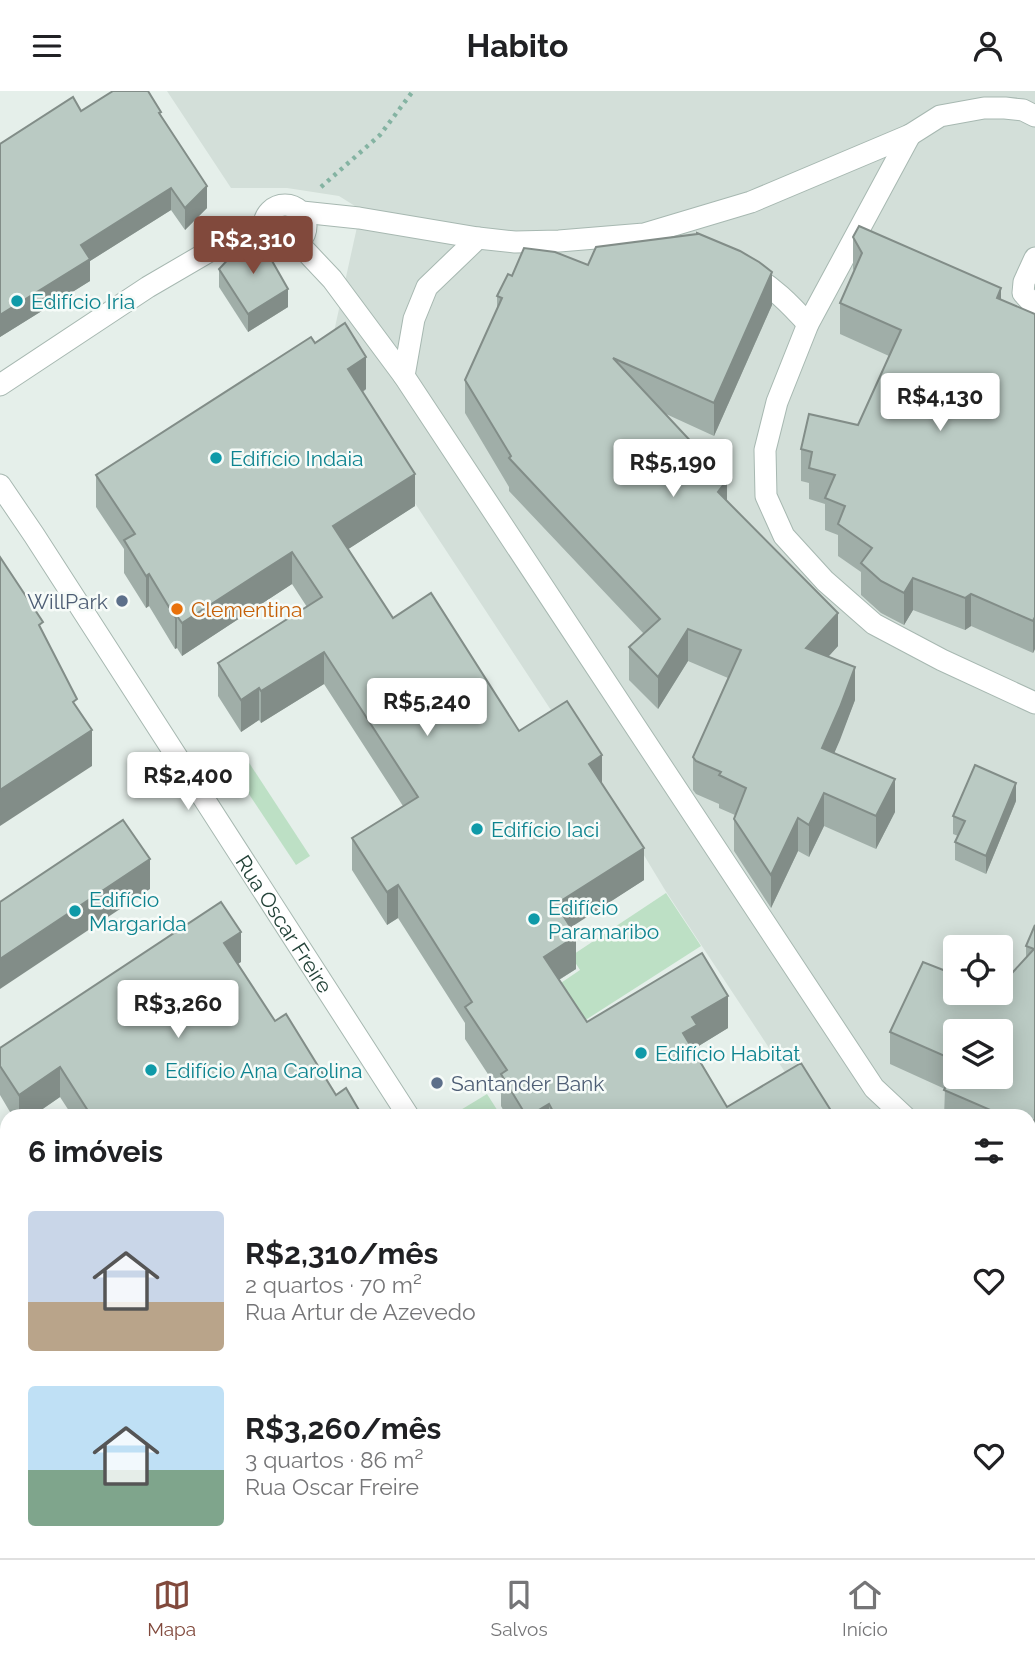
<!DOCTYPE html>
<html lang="pt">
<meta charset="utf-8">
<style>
body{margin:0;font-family:Raleway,sans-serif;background:#f6f6f6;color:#202124;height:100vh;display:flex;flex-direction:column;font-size:26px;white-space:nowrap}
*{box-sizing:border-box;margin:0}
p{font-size:23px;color:#757577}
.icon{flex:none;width:38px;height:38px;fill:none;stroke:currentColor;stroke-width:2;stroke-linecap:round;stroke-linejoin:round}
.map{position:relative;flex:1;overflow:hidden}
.details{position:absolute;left:0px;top:1018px;width:1036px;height:450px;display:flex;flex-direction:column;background:#fff;border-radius:21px 21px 0 0;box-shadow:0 4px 18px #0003}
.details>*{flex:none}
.controls{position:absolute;left:943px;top:844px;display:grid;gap:14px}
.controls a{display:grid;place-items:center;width:70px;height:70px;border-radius:7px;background:#fff;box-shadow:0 4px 18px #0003;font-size:35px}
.price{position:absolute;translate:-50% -60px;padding:0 16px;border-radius:7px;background:#fff;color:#222;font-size:23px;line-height:46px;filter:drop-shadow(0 2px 4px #0008)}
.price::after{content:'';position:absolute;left:50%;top:42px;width:21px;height:16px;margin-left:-10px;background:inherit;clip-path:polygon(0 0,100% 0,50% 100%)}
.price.active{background:#81493c;color:#fff}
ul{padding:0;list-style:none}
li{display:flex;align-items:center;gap:21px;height:175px;padding:0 28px}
li span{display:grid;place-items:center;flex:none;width:196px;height:140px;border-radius:7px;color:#555}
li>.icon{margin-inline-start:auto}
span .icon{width:84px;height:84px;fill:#fffc;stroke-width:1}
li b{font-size:30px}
h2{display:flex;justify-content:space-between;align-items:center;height:84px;padding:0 28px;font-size:30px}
header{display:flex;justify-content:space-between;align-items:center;height:91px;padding:0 28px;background:#fff;font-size:32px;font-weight:700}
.menu{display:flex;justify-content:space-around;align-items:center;height:98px;border-top:2px solid #e0e0e0;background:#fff;font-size:19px;color:#757577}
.menu a{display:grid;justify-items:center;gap:4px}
.menu .active{color:#81493c}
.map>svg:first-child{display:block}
.built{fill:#d3dfd9;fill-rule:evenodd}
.green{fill:#bde0c5}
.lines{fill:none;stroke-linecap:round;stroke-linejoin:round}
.minor-casing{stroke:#a7b8b1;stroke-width:23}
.path{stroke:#84b3a2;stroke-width:4.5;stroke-dasharray:3.5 5;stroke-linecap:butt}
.minor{stroke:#fff;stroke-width:21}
.wall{fill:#a0aea8;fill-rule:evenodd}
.shaded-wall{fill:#828d88}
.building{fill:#bacac3;stroke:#828d88;stroke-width:2}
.culture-dot{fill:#0f9aa8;stroke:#f6fbf8;stroke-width:2.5}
.service-dot{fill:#5c6f8a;stroke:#f6fbf8;stroke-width:2.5}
.food-dot{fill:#e8710a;stroke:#f6fbf8;stroke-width:2.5}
.labels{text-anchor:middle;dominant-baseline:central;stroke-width:5;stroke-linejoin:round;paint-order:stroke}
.culture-label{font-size:21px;fill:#0d838f;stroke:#f6fbf8;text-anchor:start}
.service-label{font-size:21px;fill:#4e5e75;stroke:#f6fbf8;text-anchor:end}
.food-label{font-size:21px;fill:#c56008;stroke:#f6fbf8;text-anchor:start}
.street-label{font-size:21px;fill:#234238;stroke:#f6fbf8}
</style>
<header><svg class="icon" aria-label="menu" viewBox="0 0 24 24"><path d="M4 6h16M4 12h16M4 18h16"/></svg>Habito<svg class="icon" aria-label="person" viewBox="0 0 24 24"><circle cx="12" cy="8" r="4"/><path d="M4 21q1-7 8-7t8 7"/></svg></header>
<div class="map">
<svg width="1035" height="1467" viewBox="0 0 1035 1467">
<rect width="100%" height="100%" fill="#e5efea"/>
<path class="built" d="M167,0H1035V1467L1029,1461V1026L814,1025L665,799L616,718L326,277L359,127L355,115L339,105L287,97H231ZM956,856H1001V901H956ZM956,940H1001V985H956Z"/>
<g class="green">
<path d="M242,661L310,765L296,774L227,670Z"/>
<path d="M666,802L701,855L573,937L549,900L580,879L571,865Z"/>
<path d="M487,1003L501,1025H463L459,1020Z"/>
</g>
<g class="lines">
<defs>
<g id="minor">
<path d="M910,44L808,233L777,311L765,359L766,405L784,445L825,490L874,533L942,569L1035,612"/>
<circle cx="285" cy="135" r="21"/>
<path d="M302,121L359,127L478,147L515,151L559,150L644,143L751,111L910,44L940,25L984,17H1005L1023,19L1035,25"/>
<path d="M298,152L332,188L404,285L874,997L905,1026"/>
<path d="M1035,167L1024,191L1023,202L1033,213L1035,214"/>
<path d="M749,182C773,196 789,212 808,233"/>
<path d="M404,285L414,228L427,196L478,147"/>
<path d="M0,294L148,196L232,147L264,137"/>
<path id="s1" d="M0,394L34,444L409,1026"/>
<path d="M1029,1113L1035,1115"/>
<path d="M689,1461L693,1467"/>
</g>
</defs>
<use href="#minor" class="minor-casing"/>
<path class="path" d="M321,96L380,44L413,0"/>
<use href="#minor" class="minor"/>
</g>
<g class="wall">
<path d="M81,20L161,24L207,117L185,139L171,119L90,170V190L0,246V53Z"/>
<path d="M853,146L1035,223V558L1033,562L971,535L965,539L913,519L904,534L881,522L861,504V481L838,465V444L825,439V413L809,408V392L801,390V358L858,334L889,265L840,243V212L854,180L853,178Z"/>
<path d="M588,174L772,214L714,345L666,323L727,410L838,555L828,566L855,609L834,662L895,721L876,758L824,735L809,766L798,760L771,817L734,760V728L735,724L719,717V713L696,703L693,699V666L728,587L688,570L658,618L629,589V556L644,543L509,400V396L465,322V289L497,219V205L512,185Z"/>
<path d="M219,178L288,216L248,241L219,196Z"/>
<path d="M315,252L366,298L363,301L415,415L348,458L393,527L519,640L602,693L644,789L570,836L576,878L559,889L587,931L728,937L697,956V965L727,1016L835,1026H507L501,1015V1003L465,948V932L398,827L387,834L352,779V747L403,715L324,593L261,632L259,629L241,641L218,605V572L307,516L292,493L182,565L177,557L175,558L149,515L146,517L124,482V458L96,416V384Z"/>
<path d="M1016,710L986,783L955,769V751L958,745L953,743V725Z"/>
<path d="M1035,834V1085V1062L1029,1061V1026H944L945,998L890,973V941L1001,901L1026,867V855ZM956,940L1001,985H956Z"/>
<path d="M241,871L237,873L275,930L336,1004L363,1026H73L60,1006L31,1026H13L0,1004V957Z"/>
<path d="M7,1080V1329L0,1318V1084Z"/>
<path d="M1029,1120L1035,1121V1260L1029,1259Z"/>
<path d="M7,1393V1453L3,1445V1447L0,1449V1396Z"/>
<path d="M11,1461H402L391,1467H15Z"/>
<path d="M758,1461H1029L1035,1467H762Z"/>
</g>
<g class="shaded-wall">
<path d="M207,95V117L185,139V117Z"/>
<path d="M171,97V119L90,170V190L0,246V224L81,154Z"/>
<path d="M772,181V214L714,345V312Z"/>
<path d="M1001,197V229L997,207Z"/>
<path d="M288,198V216L248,241V223Z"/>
<path d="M366,266V298L348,310V278Z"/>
<path d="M415,383V415L333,468V435Z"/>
<path d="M727,389V422L718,401Z"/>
<path d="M292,461V493L182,565V532Z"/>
<path d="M149,483V515L146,517V485Z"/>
<path d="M913,487V519L904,534V502Z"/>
<path d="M971,503V535L965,539V507Z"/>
<path d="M838,522V555L806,590V557Z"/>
<path d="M177,525V557L175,558V526Z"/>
<path d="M1035,526V558L1033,562V530Z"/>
<path d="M688,538V570L658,618V586Z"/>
<path d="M324,561V593L261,632V600Z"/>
<path d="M855,576V609L840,649L822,690V657Z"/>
<path d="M259,597V629L241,641V609Z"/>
<path d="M92,639V675L0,735V699Z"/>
<path d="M602,664V696L589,673Z"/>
<path d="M895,688V721L876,758V725Z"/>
<path d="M1016,692V710L986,783V765Z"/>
<path d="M824,702V735L809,766V734Z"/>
<path d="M798,727V760L771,817V784Z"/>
<path d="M644,757V789L556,846V813Z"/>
<path d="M150,768V798L0,898V868Z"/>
<path d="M398,794V827L387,834V801Z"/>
<path d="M241,841V871L224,882V852Z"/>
<path d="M576,845V878L544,898V866Z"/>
<path d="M728,905V937L697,956V966L683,942L692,926Z"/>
<path d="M60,976V1006L31,1026H19V1004Z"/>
<path d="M549,1013V1026H528Z"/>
<path d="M3,1421V1447L0,1449V1423Z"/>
<path d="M346,1461H402L391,1467H335Z"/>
</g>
<g class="building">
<path d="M113,0H148L161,21L159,22L207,95L185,117L171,97L81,154L90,168L0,224V53L73,6L81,20Z"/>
<path d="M859,135L1001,197L997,207L1035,223V526L1033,530L971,503L965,507L913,487L904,502L881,490L861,472L872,457L838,433L845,415L825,407L835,384L809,377L812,361L801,358L809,323L858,334L901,239L840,212L862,162L853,146Z"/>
<path d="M697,142L740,160L759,171L772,181L714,312L613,267L727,389L718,401L838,522L806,557L855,576L840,616L822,657L895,688L876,725L824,702L809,734L798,727L771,784L734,728L746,697L719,684L721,681L696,670L693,666L741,559L688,538L658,586L629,556L660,528L509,367L511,365L465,289L502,207L497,205L508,183L512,185L524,157L555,161L588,174L596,156L697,143Z"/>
<path d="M259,147L288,198L248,223L219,178L236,160Z"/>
<path d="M345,232L366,266L348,278L415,383L333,435L393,527L431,502L519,640L567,610L602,664L589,673L644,757L556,813L576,845L544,866L587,931L702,862L728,905L692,926L697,934L683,942L727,1016L801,972L835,1026H681L679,1022L673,1026H556L549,1013L527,1026L501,983L507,979L465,916L472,911L398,794L387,801L352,747L418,706L324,561L261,600L259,597L241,609L218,572L322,506L292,461L182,532L177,525L175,526L149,483L146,485L124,449L135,443L96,384L311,246L315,252Z"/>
<path d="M0,466L43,531L39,534L77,608L73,611L92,639L0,699Z"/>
<path d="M975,674L1016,692L986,765L955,751L965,730L953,725Z"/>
<path d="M123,729L150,768L0,868V811Z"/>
<path d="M221,811L241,841L224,852L275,930L286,923L336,1004L346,997L363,1026H92L60,976L19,1004L0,975V957Z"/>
<path d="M1035,834V1030L1029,1028V1026H1018L1005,1022L1004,1025L944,999L956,973V985H1001V940H956V970L890,941L923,871L956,884V901H1001V894L1034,858L1026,855Z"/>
<path d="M7,1080V1299L0,1288V1084Z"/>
<path d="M1029,1120L1035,1121V1227L1029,1226Z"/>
<path d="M1029,1373L1035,1382V1464L1030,1467H780L777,1461H1029Z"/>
<path d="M7,1393V1423L0,1411V1396Z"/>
<path d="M28,1461H346L335,1467H31Z"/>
<path d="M490,1461H654L657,1467H481Z"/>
</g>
<g class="culture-dot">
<circle cx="17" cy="210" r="7"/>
<circle cx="216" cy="367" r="7"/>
<circle cx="477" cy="738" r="7"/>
<circle cx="75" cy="820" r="7"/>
<circle cx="534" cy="828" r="7"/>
<circle cx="641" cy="962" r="7"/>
<circle cx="151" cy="979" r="7"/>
</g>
<g class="service-dot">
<circle cx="122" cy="510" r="7"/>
<circle cx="437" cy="992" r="7"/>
</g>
<circle class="food-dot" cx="177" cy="518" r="7"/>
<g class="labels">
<g class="culture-label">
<text x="31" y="210">Edifício Iria</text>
<text x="230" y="367">Edifício Indaia</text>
<text x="491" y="738">Edifício Iaci</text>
<text x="89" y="808">Edifício<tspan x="89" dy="24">Margarida</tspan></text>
<text x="548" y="816">Edifício<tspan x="548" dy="24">Paramaribo</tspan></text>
<text x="655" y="962">Edifício Habitat</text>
<text x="165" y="979">Edifício Ana Carolina</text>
</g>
<g class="service-label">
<text x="108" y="510">WillPark</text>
<text x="451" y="992" text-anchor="start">Santander Bank</text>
</g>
<g class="food-label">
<text x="191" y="518">Clementina</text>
</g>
<g class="street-label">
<text stroke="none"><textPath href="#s1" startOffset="523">Rua Oscar Freire</textPath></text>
</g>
</g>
</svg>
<div class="controls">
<a><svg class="icon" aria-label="locate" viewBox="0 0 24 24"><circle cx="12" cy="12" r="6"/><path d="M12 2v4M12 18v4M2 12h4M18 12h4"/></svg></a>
<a><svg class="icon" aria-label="layers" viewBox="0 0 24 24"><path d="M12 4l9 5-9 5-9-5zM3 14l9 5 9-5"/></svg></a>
</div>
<b class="price active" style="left:253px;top:185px">R$2,310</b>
<b class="price" style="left:940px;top:342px">R$4,130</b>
<b class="price" style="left:673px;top:408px">R$5,190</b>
<b class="price" style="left:427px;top:647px">R$5,240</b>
<b class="price" style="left:188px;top:721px">R$2,400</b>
<b class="price" style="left:178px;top:949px">R$3,260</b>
<section class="details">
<h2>6 imóveis<svg class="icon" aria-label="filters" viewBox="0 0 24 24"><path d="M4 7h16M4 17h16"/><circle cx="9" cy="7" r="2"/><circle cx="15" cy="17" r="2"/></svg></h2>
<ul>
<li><span style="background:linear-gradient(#c9d6e8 65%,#b9a48a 0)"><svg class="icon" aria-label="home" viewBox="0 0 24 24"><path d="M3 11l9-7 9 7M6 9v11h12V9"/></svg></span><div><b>R$2,310/mês</b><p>2 quartos · 70 m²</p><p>Rua Artur de Azevedo</p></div><svg class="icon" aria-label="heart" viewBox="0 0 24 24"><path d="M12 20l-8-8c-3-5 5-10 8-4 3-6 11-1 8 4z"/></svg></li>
<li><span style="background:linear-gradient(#bfe0f5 60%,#7fa58c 0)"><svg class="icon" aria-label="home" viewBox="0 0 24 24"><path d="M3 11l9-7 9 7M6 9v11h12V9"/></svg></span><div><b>R$3,260/mês</b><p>3 quartos · 86 m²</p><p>Rua Oscar Freire</p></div><svg class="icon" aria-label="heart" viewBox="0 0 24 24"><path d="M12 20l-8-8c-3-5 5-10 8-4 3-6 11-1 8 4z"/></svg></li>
</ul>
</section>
</div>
<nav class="menu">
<a class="active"><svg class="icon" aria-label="map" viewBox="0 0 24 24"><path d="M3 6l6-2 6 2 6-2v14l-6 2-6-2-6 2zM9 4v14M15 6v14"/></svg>Mapa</a>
<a><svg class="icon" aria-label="saved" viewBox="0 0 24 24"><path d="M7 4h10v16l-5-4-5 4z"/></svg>Salvos</a>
<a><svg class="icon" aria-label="home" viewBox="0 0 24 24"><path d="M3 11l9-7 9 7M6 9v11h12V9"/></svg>Início</a>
</nav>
